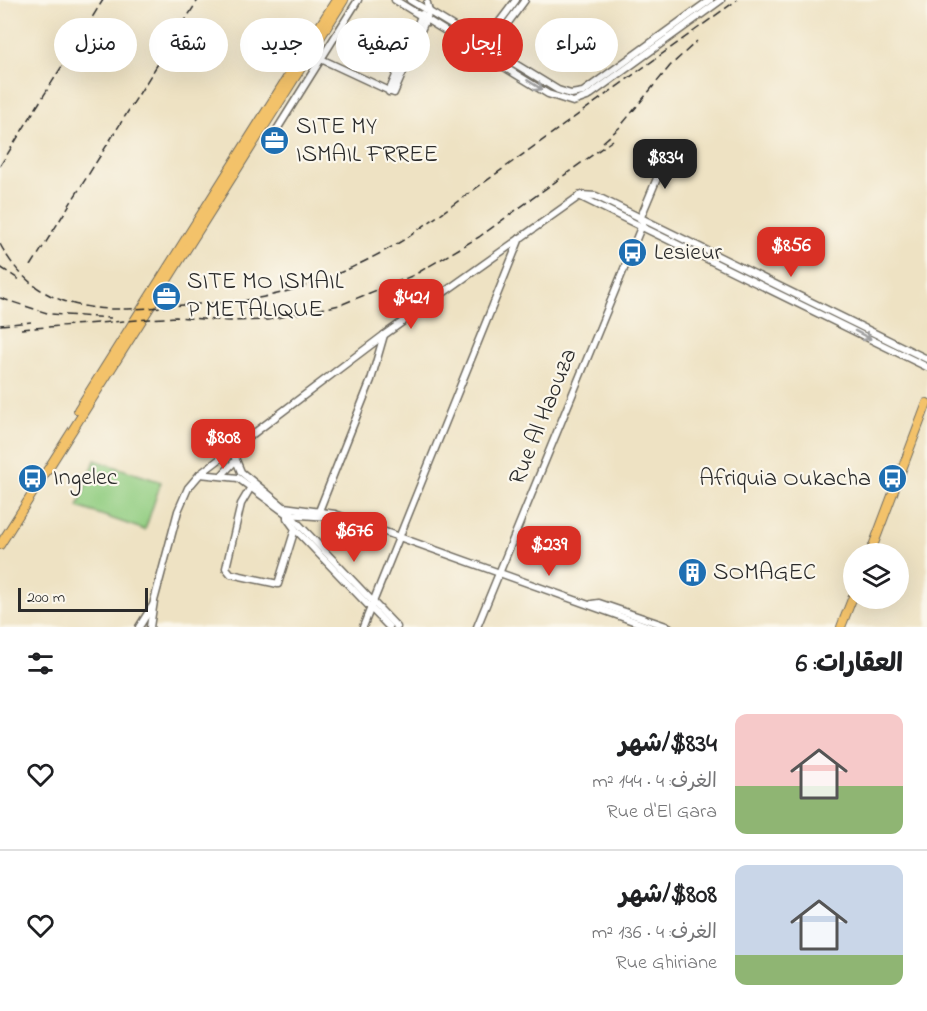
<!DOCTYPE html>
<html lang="ar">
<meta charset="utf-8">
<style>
body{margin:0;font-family:"Indie Flower","Playpen Sans Arabic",sans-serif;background:#f2f2f2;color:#202124;direction:rtl;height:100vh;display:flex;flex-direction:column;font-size:22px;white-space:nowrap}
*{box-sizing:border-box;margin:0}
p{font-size:20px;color:#757577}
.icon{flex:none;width:33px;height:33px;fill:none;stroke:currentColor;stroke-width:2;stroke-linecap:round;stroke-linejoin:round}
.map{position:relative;height:627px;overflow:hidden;direction:ltr}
.side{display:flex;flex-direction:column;background:#fff;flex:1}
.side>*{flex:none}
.hud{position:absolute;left:18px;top:18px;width:600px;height:54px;direction:rtl;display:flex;gap:12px}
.buttons{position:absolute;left:843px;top:543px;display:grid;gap:12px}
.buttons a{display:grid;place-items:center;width:66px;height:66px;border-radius:50%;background:#fff;box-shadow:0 6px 24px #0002;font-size:30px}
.scale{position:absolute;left:18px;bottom:15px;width:130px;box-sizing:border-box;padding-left:6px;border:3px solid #2b2b2b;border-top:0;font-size:16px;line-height:21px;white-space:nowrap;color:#2b2b2b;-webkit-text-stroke:4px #fbf7ec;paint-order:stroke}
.price{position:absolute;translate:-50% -51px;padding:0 14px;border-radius:12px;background:#d93025;color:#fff;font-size:20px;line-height:39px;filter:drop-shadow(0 2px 3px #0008)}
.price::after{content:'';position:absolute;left:50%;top:36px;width:18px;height:14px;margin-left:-9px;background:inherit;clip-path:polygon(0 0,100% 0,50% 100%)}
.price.current{background:#222;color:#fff}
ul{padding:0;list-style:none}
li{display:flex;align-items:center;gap:18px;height:150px;padding:0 24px}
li+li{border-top:2px solid #e0e0e0}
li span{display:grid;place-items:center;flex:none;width:168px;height:120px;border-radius:12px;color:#555}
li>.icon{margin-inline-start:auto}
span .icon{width:72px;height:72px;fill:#fffc;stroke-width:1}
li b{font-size:26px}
h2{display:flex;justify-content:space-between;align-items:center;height:72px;padding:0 24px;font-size:26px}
.tag{padding:0 21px;border-radius:27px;background:#fff;box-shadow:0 6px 24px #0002;font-size:21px;line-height:54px}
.tag.current{background:#d93025;color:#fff}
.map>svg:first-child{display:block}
.green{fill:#93ce82;stroke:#5f7c56;stroke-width:1.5}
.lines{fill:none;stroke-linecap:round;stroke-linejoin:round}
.minor-casing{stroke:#6f6b60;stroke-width:9}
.major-casing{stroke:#6f6b60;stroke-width:10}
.minor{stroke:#fff;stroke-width:6}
.major{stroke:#f3c26a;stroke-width:8}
.rail{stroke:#2b2b2b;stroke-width:1.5;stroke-dasharray:9 4.5;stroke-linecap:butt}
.oneway{stroke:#a0a0a0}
.labels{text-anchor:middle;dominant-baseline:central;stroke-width:4.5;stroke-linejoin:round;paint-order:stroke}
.poi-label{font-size:24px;fill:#2b2b2b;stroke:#fbf7ec;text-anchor:start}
.street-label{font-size:24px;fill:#2b2b2b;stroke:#fbf7ec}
</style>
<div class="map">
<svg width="927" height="627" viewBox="0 0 927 627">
<rect width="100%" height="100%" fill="#fbf7ec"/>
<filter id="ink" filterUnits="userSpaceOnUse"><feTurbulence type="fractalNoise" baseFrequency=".0167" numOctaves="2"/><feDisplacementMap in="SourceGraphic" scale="12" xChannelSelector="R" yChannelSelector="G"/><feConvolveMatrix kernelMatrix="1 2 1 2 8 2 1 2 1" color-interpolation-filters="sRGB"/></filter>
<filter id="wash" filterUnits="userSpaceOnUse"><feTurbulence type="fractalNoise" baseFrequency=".008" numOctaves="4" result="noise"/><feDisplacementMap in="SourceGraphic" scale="24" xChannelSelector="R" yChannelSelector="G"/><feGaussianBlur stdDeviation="1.35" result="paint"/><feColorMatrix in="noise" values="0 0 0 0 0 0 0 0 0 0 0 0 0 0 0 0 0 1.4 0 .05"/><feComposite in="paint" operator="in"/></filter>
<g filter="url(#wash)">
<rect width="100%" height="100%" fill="#eee2c3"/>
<path class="green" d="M95,460L161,482L145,530L78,507Z"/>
</g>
<g filter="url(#ink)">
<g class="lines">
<defs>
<g id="minor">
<path d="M395,0L548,94L573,102L587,97L721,0"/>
<path d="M410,0L558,90L571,94L583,92L710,0"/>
<path d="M482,45L516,0"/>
<path d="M487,51L525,0"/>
<path d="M321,59L394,93L429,12L427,3"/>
<path d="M389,92L422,14"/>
<path d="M276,131L358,0"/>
<path d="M579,196L927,367"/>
<path d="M640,219L668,152"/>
<path d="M231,448L241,472L284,507L335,514L650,627"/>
<path d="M200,474L238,478L287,514L342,518"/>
<path d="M223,474L235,461"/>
<path d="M251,487L241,504L226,568L231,574L278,584L295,529"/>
<path d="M287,509V518L295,529L389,627"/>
<path d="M291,509L292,517L397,627"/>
<path d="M319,511L371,380L384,335"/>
<path d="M592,604L599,603L669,627"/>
<path d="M139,627L153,605"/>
<path d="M150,627L154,601L178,511L188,488L200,474L384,335L581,195L596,196L927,359"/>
<path d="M363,627L520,238"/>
<path d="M477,627L644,220"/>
</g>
<g id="major">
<path d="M78,410L336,0"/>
<path d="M0,545L344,0"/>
<path d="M870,554L927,403"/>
<path d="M841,627L854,594"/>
</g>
</defs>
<use href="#minor" class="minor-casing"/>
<use href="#major" class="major-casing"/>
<use href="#minor" class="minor"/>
<use href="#major" class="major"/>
<g class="rail">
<path d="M603,142L619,128L670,66L697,41"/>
<path d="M0,166L103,0"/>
<path d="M0,244C40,319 110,312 183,305C204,303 226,304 247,300C305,291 357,268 407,238L737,0"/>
<path d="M31,266L198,0"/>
<path d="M0,267L20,280"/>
<path d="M0,298L50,314L111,318"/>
<path d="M0,325L31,322"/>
<path d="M21,329L176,317L229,321L267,320L340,305L414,275L479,237L613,140"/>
</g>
</g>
<defs><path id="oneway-shaft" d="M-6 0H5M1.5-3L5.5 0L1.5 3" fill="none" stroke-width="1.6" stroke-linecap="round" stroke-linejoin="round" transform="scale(1.5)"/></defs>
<g class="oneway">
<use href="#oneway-shaft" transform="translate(535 85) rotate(32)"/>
<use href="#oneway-shaft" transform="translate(863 335) rotate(27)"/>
</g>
</g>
<defs>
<symbol id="office-disc" viewBox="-11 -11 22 22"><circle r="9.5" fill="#1f6fb2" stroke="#fbf7ec"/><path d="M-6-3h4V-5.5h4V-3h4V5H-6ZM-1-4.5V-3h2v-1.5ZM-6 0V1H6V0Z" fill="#fff"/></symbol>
<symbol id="bus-disc" viewBox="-11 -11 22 22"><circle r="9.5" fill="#1f6fb2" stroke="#fbf7ec"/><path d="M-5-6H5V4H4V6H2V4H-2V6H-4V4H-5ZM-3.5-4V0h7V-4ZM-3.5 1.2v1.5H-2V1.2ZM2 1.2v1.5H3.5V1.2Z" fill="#fff"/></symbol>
<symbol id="building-disc" viewBox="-11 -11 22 22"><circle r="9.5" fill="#1f6fb2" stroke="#fbf7ec"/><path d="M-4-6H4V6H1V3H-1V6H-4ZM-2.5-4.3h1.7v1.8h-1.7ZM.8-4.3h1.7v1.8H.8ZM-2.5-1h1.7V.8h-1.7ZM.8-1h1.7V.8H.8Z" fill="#fff"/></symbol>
</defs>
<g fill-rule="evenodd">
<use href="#office-disc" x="258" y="124" width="33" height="33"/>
<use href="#bus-disc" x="616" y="236" width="33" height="33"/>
<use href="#office-disc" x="150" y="280" width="33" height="33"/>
<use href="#bus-disc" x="16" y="462" width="33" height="33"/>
<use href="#bus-disc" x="876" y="462" width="33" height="33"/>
<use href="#building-disc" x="676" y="556" width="33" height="33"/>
</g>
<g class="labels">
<g class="poi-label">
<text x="296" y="127">SITE MY<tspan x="296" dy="28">ISMAIL FRREE</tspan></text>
<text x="654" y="253">Lesieur</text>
<text x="187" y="282">SITE MO ISMAIL<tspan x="187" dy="28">P METALIQUE</tspan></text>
<text x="53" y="478">Ingelec</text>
<text x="871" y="479" text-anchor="end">Afriquia Oukacha</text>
<text x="713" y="573">SOMAGEC</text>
</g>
<g class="street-label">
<text transform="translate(544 417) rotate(-68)">Rue Al Haouza</text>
</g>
</g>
</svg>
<div class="buttons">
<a><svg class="icon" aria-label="layers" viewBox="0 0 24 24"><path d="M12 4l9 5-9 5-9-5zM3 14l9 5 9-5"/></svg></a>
</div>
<div class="scale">200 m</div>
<b class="price current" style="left:665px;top:190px">$834</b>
<b class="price" style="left:791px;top:278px">$856</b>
<b class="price" style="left:411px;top:330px">$421</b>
<b class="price" style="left:223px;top:470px">$808</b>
<b class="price" style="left:354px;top:563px">$676</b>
<b class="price" style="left:549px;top:577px">$239</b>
<div class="hud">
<a class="tag">شراء</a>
<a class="tag current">إيجار</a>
<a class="tag">تصفية</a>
<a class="tag">جديد</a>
<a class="tag">شقة</a>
<a class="tag">منزل</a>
</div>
</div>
<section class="side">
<h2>العقارات: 6<svg class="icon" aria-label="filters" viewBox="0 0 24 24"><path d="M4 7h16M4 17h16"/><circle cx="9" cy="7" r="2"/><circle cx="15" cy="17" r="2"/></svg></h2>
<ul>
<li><span style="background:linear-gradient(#f6c9c9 60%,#8fb573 0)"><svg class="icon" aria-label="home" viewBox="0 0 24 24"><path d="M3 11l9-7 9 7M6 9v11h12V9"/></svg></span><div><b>$834/شهر</b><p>الغرف: 4 · 144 m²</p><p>Rue d'El Gara</p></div><svg class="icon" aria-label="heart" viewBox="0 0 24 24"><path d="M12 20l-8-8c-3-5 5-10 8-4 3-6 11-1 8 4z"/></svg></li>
<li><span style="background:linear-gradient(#c9d6e8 75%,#8fb573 0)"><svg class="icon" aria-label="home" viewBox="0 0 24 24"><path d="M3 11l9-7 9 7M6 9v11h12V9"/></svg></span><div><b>$808/شهر</b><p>الغرف: 4 · 136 m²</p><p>Rue Ghiriane</p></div><svg class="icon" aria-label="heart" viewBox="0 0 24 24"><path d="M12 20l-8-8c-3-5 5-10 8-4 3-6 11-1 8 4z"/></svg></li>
</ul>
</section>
